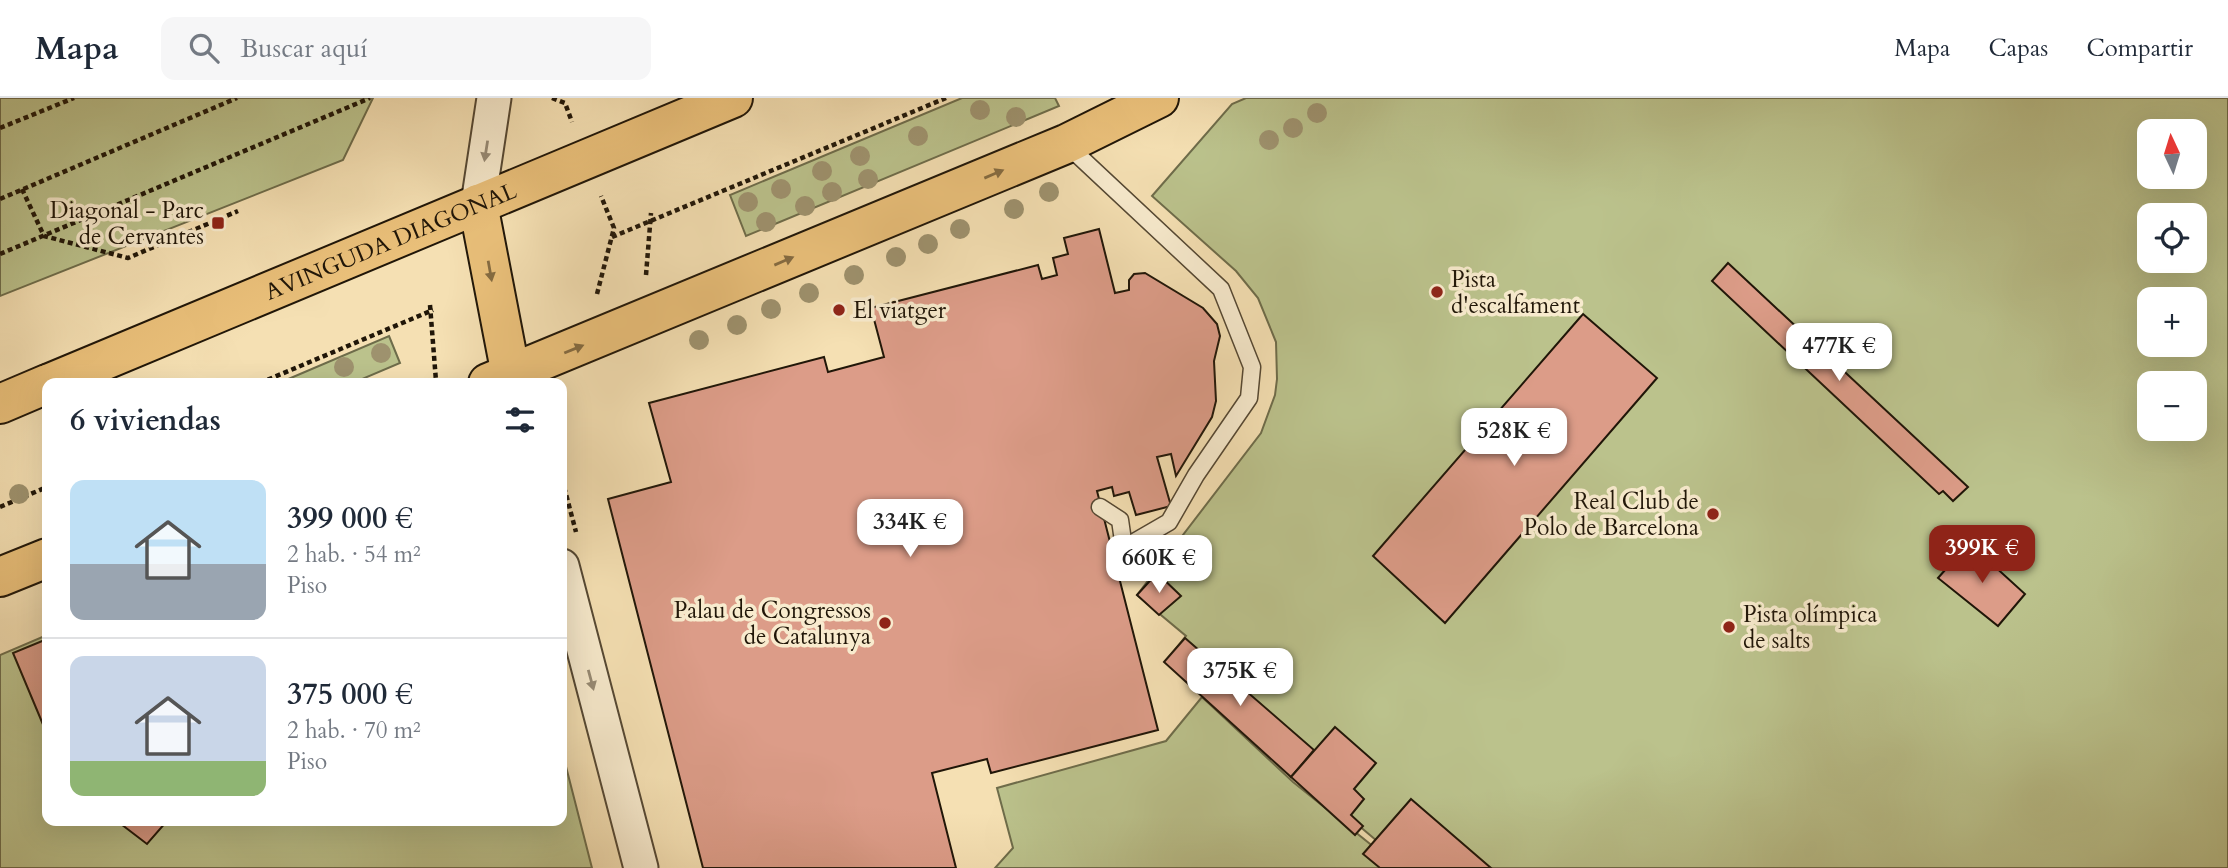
<!DOCTYPE html>
<html lang="es">
<meta charset="utf-8">
<style>
body{margin:0;font-family:Cardo,serif;background:#f6f6f7;color:#1f2937;height:100vh;display:flex;flex-direction:column;font-size:26px;white-space:nowrap}
*{box-sizing:border-box;margin:0}
p{font-size:23px;color:#747a83}
.icon{flex:none;width:38px;height:38px;fill:none;stroke:currentColor;stroke-width:2;stroke-linecap:round;stroke-linejoin:round}
.map{position:relative;flex:1;overflow:hidden}
.details{position:absolute;left:42px;top:280px;width:525px;height:448px;display:flex;flex-direction:column;background:#fff;border-radius:14px;box-shadow:0 7px 28px #0002}
.details>*{flex:none}
.needle{width:46px;rotate:356deg}
.fabs{position:absolute;left:2137px;top:21px;display:grid;gap:14px}
.fabs a{display:grid;place-items:center;width:70px;height:70px;border-radius:14px;background:#fff;box-shadow:0 7px 28px #0002;font-size:35px}
.price{position:absolute;translate:-50% -60px;padding:0 16px;border-radius:14px;background:#fff;color:#222;font-size:23px;line-height:46px;filter:drop-shadow(0 2px 4px #0008)}
.price::after{content:'';position:absolute;left:50%;top:42px;width:21px;height:16px;margin-left:-10px;background:inherit;clip-path:polygon(0 0,100% 0,50% 100%)}
.price.selected{background:#8f2418;color:#fff}
ul{padding:0;list-style:none}
li{display:flex;align-items:center;gap:21px;height:175px;padding:0 28px}
li+li{border-top:2px solid #e0e1e3}
li span{display:grid;place-items:center;flex:none;width:196px;height:140px;border-radius:14px;color:#555}
li>.icon{margin-inline-start:auto}
span .icon{width:84px;height:84px;fill:#fffc;stroke-width:1}
li b{font-size:30px}
h2{display:flex;justify-content:space-between;align-items:center;height:84px;padding:0 28px;font-size:30px}
header{display:flex;align-items:center;gap:42px;box-sizing:border-box;height:98px;padding:0 35px;background:#fff;border-bottom:2px solid #e0e1e3}
header strong{font-size:33px}
nav{display:flex;gap:38px;margin-inline-start:auto;font-size:24px}
.search{width:490px;height:63px;background:#f6f6f7;display:flex;align-items:center;gap:18px;box-sizing:border-box;padding:0 24px;border-radius:14px;color:#747a83;font-size:26px}
.map>svg:first-child{display:block}
.green{fill:#bbc28c;stroke:#6e6c4a;stroke-width:2;fill-rule:evenodd}
.building{fill:#dc9c88;stroke:#201608;stroke-width:2}
.lines{fill:none;stroke-linecap:round;stroke-linejoin:round}
.lane-casing{stroke:#554833;stroke-width:19}
.street-casing{stroke:#554833;stroke-width:37}
.primary-casing{stroke:#201608;stroke-width:42}
.path{stroke:#201608;stroke-width:4.5;stroke-dasharray:5 3.5;stroke-linecap:butt}
.lane{stroke:#f8ebce;stroke-width:16}
.street{stroke:#f8ebce;stroke-width:33}
.primary{stroke:#eac07a;stroke-width:38}
.tree{fill:#9e926e}
.oneway{fill:#978b75}
.oneway2{fill:#856b41}
.poi-dot{fill:#8f2418;stroke:#f8ebce;stroke-width:2.5}
.labels{text-anchor:middle;dominant-baseline:central;stroke-width:7;stroke-linejoin:round;paint-order:stroke}
.poi-label{font-size:23px;fill:#201608;stroke:#f8ebce;text-anchor:end}
.street-label{font-size:23px;fill:#201608;stroke:#f8ebce}
</style>
<header>
<strong>Mapa</strong>
<div class="search"><svg class="icon" aria-label="search" viewBox="0 0 24 24"><circle cx="10" cy="10" r="6"/><path d="M15 15l6 6"/></svg>Buscar aquí</div>
<nav><a>Mapa</a><a>Capas</a><a>Compartir</a></nav>
</header>
<div class="map">
<svg width="2228" height="770" viewBox="0 0 2228 770">
<rect width="100%" height="100%" fill="#f5e0b3"/>
<filter id="stains"><feTurbulence type="fractalNoise" baseFrequency=".00286" numOctaves="4"/><feColorMatrix values="0 0 0 0 .2 0 0 0 0 .09 0 0 0 0 .02 0 0 0 .5 -.17"/></filter>
<radialGradient id="worn" r=".72"><stop offset=".6" stop-color="#630" stop-opacity="0"/><stop offset="1" stop-color="#630" stop-opacity=".3"/></radialGradient>
<g class="green">
<path d="M0,0H373L343,62L0,198Z"/>
<path d="M962,0H1055L1059,8L746,138L730,97Z"/>
<path d="M1246,0H2228V770H1409L1165,564L1186,538L1137,497L1261,335L1275,297L1277,281L1276,244L1258,200L1236,173L1152,98L1232,6ZM2149,33H2194V79H2149ZM2149,117H2194V163H2149ZM2149,201H2194V247H2149ZM2149,285H2194V331H2149Z"/>
<path d="M389,238L400,265L362,281L363,285H279Z"/>
<path d="M47,537V723H562V653L592,770H0V557Z"/>
<path d="M1202,599L1293,684L1400,770H995L1013,750L997,690L1166,643Z"/>
</g>
<g class="building">
<path d="M1099,131L1115,195L1129,192V182L1134,176L1145,175L1203,210L1217,226L1220,238L1214,263L1216,303L1212,319L1176,378L1171,356L1157,359L1171,408L1136,417L1129,394L1114,398L1112,389L1097,393L1158,632L991,675L987,661L932,675L956,770H703L608,401L671,384L649,305L824,259L828,274L884,259L871,210L1038,167L1042,181L1057,177L1053,160L1068,156L1064,140Z"/>
<path d="M1728,165L1968,389L1953,403L1943,393L1939,396L1712,183Z"/>
<path d="M1583,216L1657,280L1445,525L1373,458Z"/>
<path d="M1969,445L2025,496L1998,528L1938,480Z"/>
<path d="M1157,475L1181,498L1159,517L1137,497Z"/>
<path d="M1185,540L1314,652L1291,679L1164,564Z"/>
<path d="M47,541V636L13,555Z"/>
<path d="M1335,629L1376,665L1354,691L1364,701L1351,717L1363,728L1355,737L1291,679Z"/>
<path d="M1411,701L1491,770H1380L1363,756Z"/>
<path d="M117,723H167L147,746Z"/>
</g>
<g class="lines">
<defs>
<path id="lane" d="M1066,46L1221,191L1252,269L1249,300L1196,377L1169,424L1124,450L1120,422L1100,409"/>
<g id="street">
<path d="M478,106L494,0"/>
<path d="M562,468L641,770"/>
</g>
<g id="primary">
<path d="M478,106L511,277"/>
<path id="s1" d="M50,285L733,0"/>
<path d="M488,285L1066,46L1159,0"/>
<path d="M0,306L47,286"/>
<path d="M0,479L47,460"/>
</g>
</defs>
<use href="#lane" class="lane-casing"/>
<use href="#street" class="street-casing"/>
<use href="#primary" class="primary-casing"/>
<g class="path">
<path d="M552,0L565,5L572,24"/>
<path d="M0,30L74,0"/>
<path d="M22,91L44,138L128,160L238,113"/>
<path d="M0,101L237,0"/>
<path d="M612,139L946,0"/>
<path d="M0,156L370,0"/>
<path d="M646,177L651,115"/>
<path d="M597,196L614,130L601,98"/>
<path d="M430,207L436,283"/>
<path d="M260,285L433,212"/>
<path d="M562,381L576,434"/>
<path d="M0,409L47,389"/>
</g>
<use href="#lane" class="lane"/>
<use href="#street" class="street"/>
<use href="#primary" class="primary"/>
</g>
<g class="tree">
<circle cx="980" cy="12" r="10"/>
<circle cx="1317" cy="15" r="10"/>
<circle cx="1016" cy="19" r="10"/>
<circle cx="1293" cy="30" r="10"/>
<circle cx="918" cy="38" r="10"/>
<circle cx="1269" cy="42" r="10"/>
<circle cx="860" cy="58" r="10"/>
<circle cx="822" cy="73" r="10"/>
<circle cx="868" cy="81" r="10"/>
<circle cx="781" cy="91" r="10"/>
<circle cx="832" cy="94" r="10"/>
<circle cx="1049" cy="94" r="10"/>
<circle cx="748" cy="104" r="10"/>
<circle cx="805" cy="108" r="10"/>
<circle cx="1014" cy="111" r="10"/>
<circle cx="766" cy="124" r="10"/>
<circle cx="960" cy="131" r="10"/>
<circle cx="928" cy="146" r="10"/>
<circle cx="896" cy="159" r="10"/>
<circle cx="854" cy="177" r="10"/>
<circle cx="809" cy="195" r="10"/>
<circle cx="771" cy="211" r="10"/>
<circle cx="737" cy="227" r="10"/>
<circle cx="699" cy="242" r="10"/>
<circle cx="381" cy="255" r="10"/>
<circle cx="344" cy="269" r="10"/>
<circle cx="19" cy="396" r="10"/>
</g>
<defs><path id="oneway-solid" d="M-6-.8H1V-3.2L6.5 0L1 3.2V.8H-6Z" transform="scale(1.75)"/></defs>
<g class="oneway">
<use href="#oneway-solid" transform="translate(486 53) rotate(99)"/>
<use href="#oneway-solid" transform="translate(591 582) rotate(75)"/>
</g>
<g class="oneway2">
<use href="#oneway-solid" transform="translate(994 76) rotate(-23)"/>
<use href="#oneway-solid" transform="translate(784 163) rotate(-23)"/>
<use href="#oneway-solid" transform="translate(490 173) rotate(80)"/>
<use href="#oneway-solid" transform="translate(574 251) rotate(-22)"/>
</g>
<g class="poi-dot">
<rect x="211" y="118" width="14" height="14" rx="3.5"/>
<circle cx="1437" cy="194" r="7"/>
<circle cx="839" cy="212" r="7"/>
<circle cx="1713" cy="416" r="7"/>
<circle cx="885" cy="525" r="7"/>
<circle cx="1729" cy="529" r="7"/>
</g>
<g class="labels">
<g class="poi-label">
<text x="204" y="112">Diagonal - Parc<tspan x="204" dy="26">de Cervantes</tspan></text>
<text x="1451" y="181" text-anchor="start">Pista<tspan x="1451" dy="26">d'escalfament</tspan></text>
<text x="853" y="212" text-anchor="start">El viatger</text>
<text x="1699" y="403">Real Club de<tspan x="1699" dy="26">Polo de Barcelona</tspan></text>
<text x="871" y="512">Palau de Congressos<tspan x="871" dy="26">de Catalunya</tspan></text>
<text x="1743" y="516" text-anchor="start">Pista olímpica<tspan x="1743" dy="26">de salts</tspan></text>
</g>
<g class="street-label">
<text stroke="none"><textPath href="#s1" startOffset="369">AVINGUDA DIAGONAL</textPath></text>
</g>
</g>
<rect width="100%" height="100%" filter="url(#stains)"/>
<rect width="100%" height="100%" fill="url(#worn)"/>
</svg>
<div class="fabs">
<a><svg class="needle" viewBox="-14 -14 28 28"><path d="M0-13l5 13h-10z" fill="#e53935"/><path d="M0 13l5-13h-10z" fill="#747a83"/></svg></a>
<a><svg class="icon" aria-label="locate" viewBox="0 0 24 24"><circle cx="12" cy="12" r="6"/><path d="M12 2v4M12 18v4M2 12h4M18 12h4"/></svg></a>
<a>+</a>
<a>−</a>
</div>
<b class="price" style="left:1839px;top:285px">477K €</b>
<b class="price" style="left:1514px;top:370px">528K €</b>
<b class="price" style="left:910px;top:461px">334K €</b>
<b class="price selected" style="left:1982px;top:487px">399K €</b>
<b class="price" style="left:1159px;top:497px">660K €</b>
<b class="price" style="left:1240px;top:610px">375K €</b>
<section class="details">
<h2>6 viviendas<svg class="icon" aria-label="filters" viewBox="0 0 24 24"><path d="M4 7h16M4 17h16"/><circle cx="9" cy="7" r="2"/><circle cx="15" cy="17" r="2"/></svg></h2>
<ul>
<li><span style="background:linear-gradient(#bfe0f5 60%,#9aa5b1 0)"><svg class="icon" aria-label="home" viewBox="0 0 24 24"><path d="M3 11l9-7 9 7M6 9v11h12V9"/></svg></span><div><b>399 000 €</b><p>2 hab. · 54 m²</p><p>Piso</p></div></li>
<li><span style="background:linear-gradient(#c9d6e8 75%,#8fb573 0)"><svg class="icon" aria-label="home" viewBox="0 0 24 24"><path d="M3 11l9-7 9 7M6 9v11h12V9"/></svg></span><div><b>375 000 €</b><p>2 hab. · 70 m²</p><p>Piso</p></div></li>
</ul>
</section>
</div>
